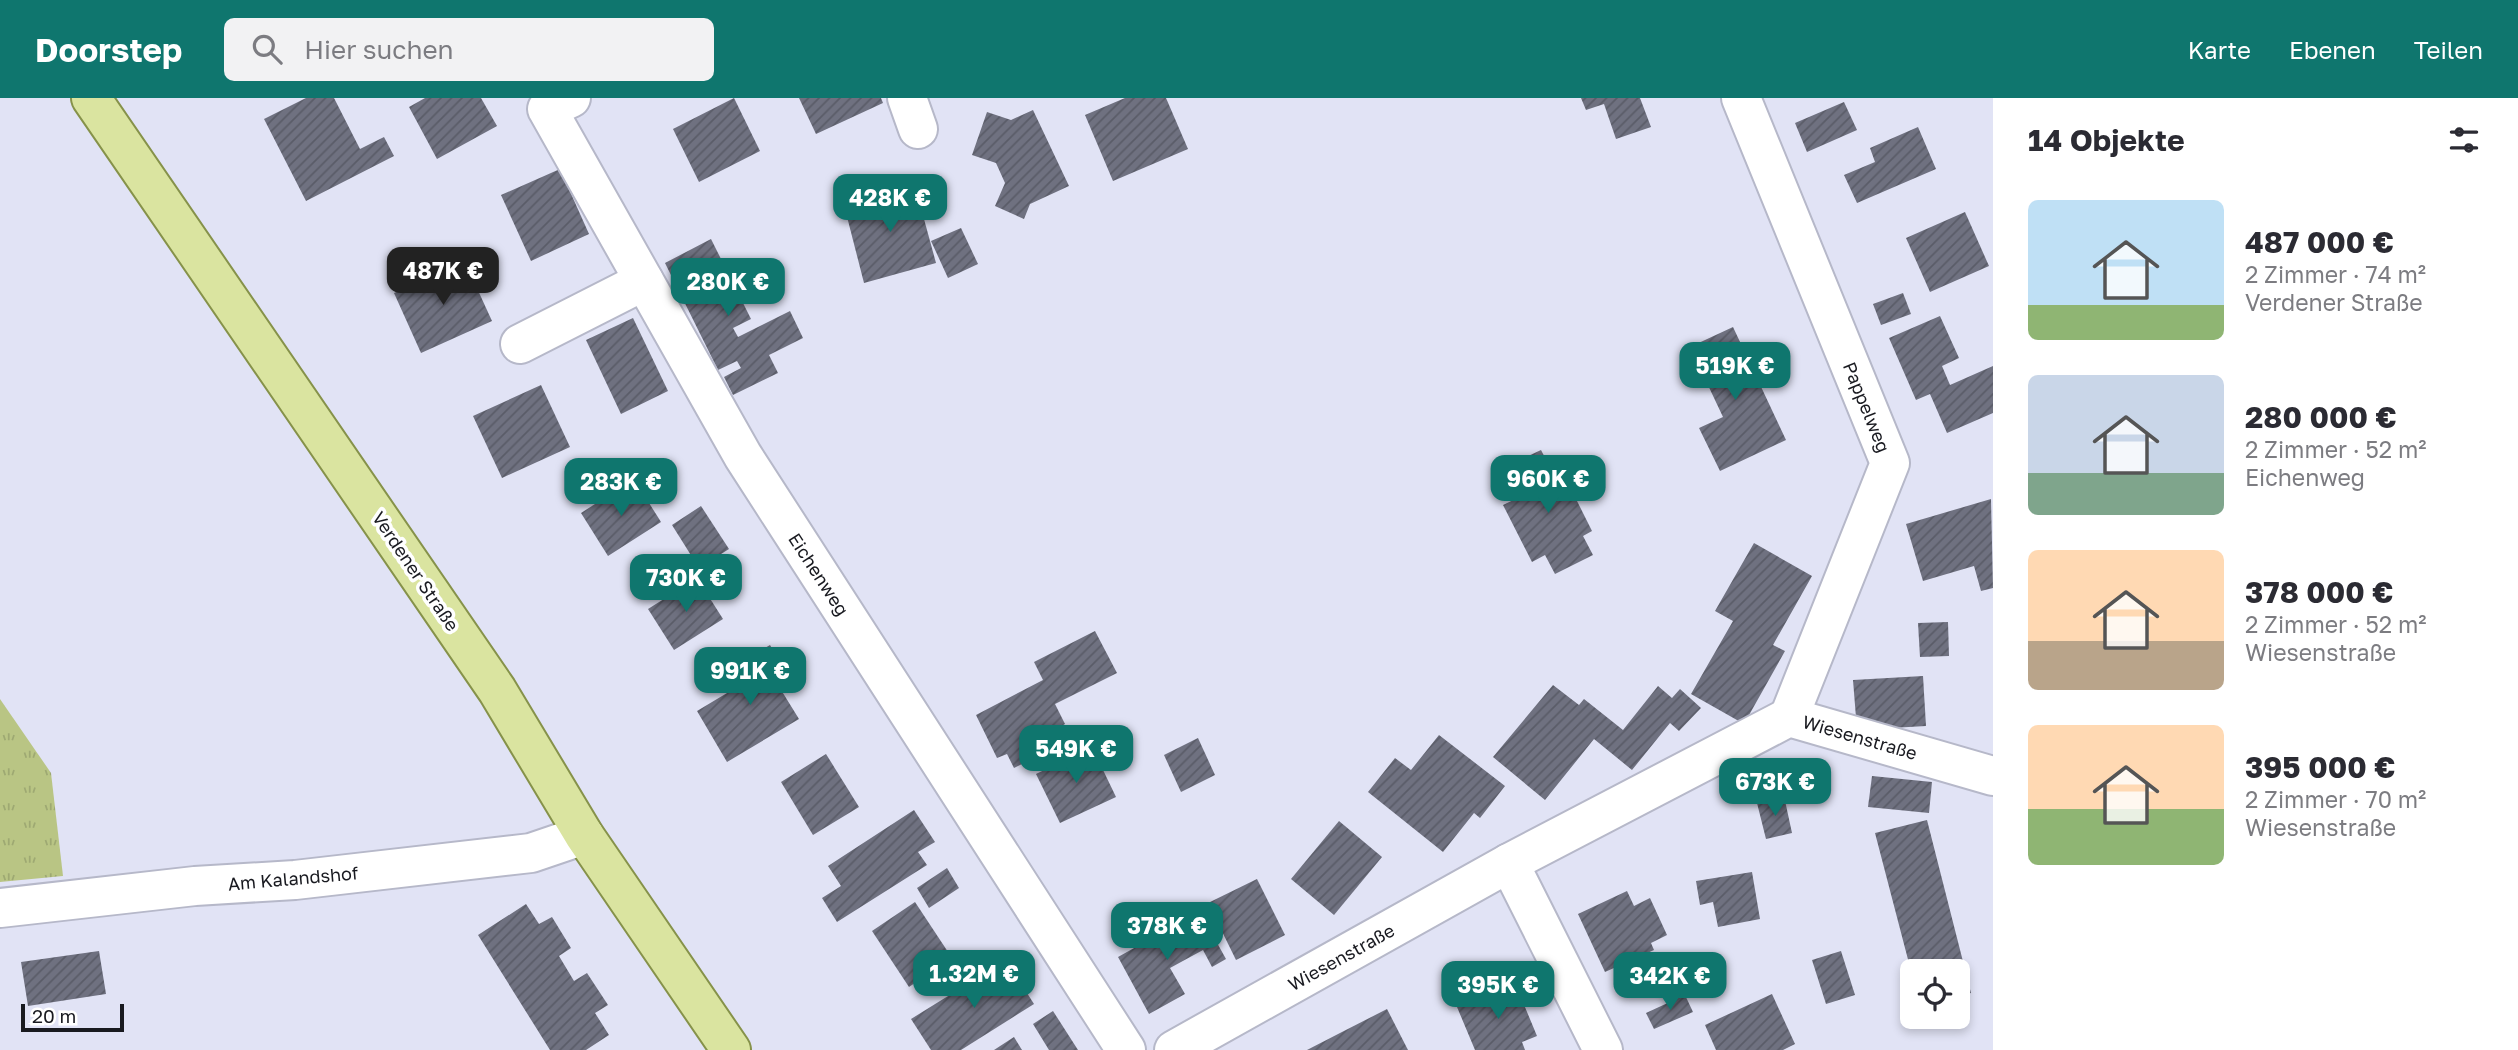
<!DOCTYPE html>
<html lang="de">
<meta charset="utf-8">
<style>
body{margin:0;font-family:"Golos Text",sans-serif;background:#f2f2f3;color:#2b2b33;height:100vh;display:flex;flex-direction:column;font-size:26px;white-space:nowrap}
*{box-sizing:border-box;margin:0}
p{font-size:23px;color:#7c7c81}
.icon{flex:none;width:38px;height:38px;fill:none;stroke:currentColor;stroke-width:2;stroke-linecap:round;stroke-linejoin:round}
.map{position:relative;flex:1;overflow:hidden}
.drawer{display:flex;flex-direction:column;background:#fff;width:525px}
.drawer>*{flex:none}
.buttons{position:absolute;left:1900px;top:861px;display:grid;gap:14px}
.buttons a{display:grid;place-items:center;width:70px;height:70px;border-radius:10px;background:#fff;box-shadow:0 4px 10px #0003;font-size:35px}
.scale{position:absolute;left:21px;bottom:18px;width:103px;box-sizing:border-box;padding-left:7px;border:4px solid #191a20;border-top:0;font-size:19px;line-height:24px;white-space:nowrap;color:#191a20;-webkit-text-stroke:5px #fff;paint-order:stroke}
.price{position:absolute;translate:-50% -60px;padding:0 16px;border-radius:14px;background:#0f766e;color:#fff;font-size:23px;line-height:46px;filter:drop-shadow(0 2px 4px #0008)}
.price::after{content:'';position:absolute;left:50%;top:42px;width:21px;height:16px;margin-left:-10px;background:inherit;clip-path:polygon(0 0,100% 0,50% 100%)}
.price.on{background:#222;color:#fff}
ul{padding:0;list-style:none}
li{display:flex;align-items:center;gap:21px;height:175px;padding:0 35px}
li span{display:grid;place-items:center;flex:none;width:196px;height:140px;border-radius:10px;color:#555}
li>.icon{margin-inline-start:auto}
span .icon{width:84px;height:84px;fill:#fffc;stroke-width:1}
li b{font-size:30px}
h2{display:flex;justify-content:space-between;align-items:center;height:84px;padding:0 35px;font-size:30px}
header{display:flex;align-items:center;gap:42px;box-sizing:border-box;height:98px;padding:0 35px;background:#0f766e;color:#fff}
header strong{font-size:33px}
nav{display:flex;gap:38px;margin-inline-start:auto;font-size:24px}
.search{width:490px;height:63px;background:#f2f2f3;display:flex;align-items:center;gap:18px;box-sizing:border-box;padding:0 24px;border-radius:10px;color:#7c7c81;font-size:26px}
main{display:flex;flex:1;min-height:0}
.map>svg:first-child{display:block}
.park{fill:url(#park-tufts)}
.building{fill:url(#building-hatch)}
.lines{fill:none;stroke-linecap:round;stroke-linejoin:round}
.minor-casing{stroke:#b6b8c9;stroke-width:42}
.major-casing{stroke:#86924a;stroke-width:42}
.minor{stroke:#fff;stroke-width:38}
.major{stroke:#dae4a0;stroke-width:38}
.labels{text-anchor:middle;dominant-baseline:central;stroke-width:7;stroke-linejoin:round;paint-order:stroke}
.street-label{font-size:18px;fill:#191a20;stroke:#fff}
</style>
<header>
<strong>Doorstep</strong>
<div class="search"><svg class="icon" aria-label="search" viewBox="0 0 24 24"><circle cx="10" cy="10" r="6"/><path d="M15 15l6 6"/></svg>Hier suchen</div>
<nav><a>Karte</a><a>Ebenen</a><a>Teilen</a></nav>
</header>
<main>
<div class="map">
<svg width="1993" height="952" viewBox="0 0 1993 952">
<defs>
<pattern id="park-tufts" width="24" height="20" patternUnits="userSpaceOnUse" patternTransform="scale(1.75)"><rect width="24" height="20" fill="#b9c584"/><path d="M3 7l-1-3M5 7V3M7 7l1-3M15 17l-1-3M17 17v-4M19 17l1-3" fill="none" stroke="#9ea972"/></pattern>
<pattern id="building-hatch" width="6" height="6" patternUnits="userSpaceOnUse" patternTransform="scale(1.75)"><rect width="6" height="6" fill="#6f7180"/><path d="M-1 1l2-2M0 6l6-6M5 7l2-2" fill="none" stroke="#5a5c68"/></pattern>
</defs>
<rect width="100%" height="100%" fill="#e1e3f5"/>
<path class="park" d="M0,601L51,675L63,778L0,784Z"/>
<g class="building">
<path d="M306,0H334L360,51L384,39L394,58L306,103L264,21Z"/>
<path d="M425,0H481L497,28L437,61L409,9Z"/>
<path d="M734,0L760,53L699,84L673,31Z"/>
<path d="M799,0H881L883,5L816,36Z"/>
<path d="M1125,0H1166L1188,51L1113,83L1085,17Z"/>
<path d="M1581,0H1640L1651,29L1616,41L1604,6L1586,12Z"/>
<path d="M1844,4L1857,32L1807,54L1795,25Z"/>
<path d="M1033,12L1069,88L1030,106L1024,121L995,108L1005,85L996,65L972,57L987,14L1011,22Z"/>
<path d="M1918,29L1936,71L1857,105L1844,77L1875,64L1870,50Z"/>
<path d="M560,71L589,136L531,163L501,97Z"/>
<path d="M915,88L936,165L864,185L844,107Z"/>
<path d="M1965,114L1989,168L1930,194L1906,140Z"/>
<path d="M961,130L978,166L948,180L931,143Z"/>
<path d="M711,141L751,221L733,230L738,239L790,213L803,240L769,257L778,275L733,297L724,279L741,270L737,263L718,272L665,165Z"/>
<path d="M465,164L492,223L421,255L394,195Z"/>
<path d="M1903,195L1911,216L1881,227L1873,206Z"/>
<path d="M1940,218L1959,260L1942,268L1950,287L1993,268V315L1947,335L1930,296L1916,302L1889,240Z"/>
<path d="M633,220L668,293L621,316L586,242Z"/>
<path d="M1733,229L1786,342L1720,373L1699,330L1723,319L1690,249Z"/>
<path d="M541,287L570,349L502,380L473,318Z"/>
<path d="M1541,352L1556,381L1564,377L1592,433L1583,438L1593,457L1555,476L1545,457L1532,464L1503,407L1526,396L1511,366Z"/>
<path d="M634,381L661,424L608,458L581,415Z"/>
<path d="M1991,401L1993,490L1981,493L1974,468L1923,483L1906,426Z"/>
<path d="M701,408L729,451L699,470L672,427Z"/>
<path d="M1754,445L1812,478L1773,547L1785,553L1744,626L1691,596L1733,523L1715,513Z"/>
<path d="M697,480L723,521L674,552L648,511Z"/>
<path d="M1948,524L1949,558L1920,559L1918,525Z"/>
<path d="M1095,533L1117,575L1055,606L1065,626L1039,640L1046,654L1014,670L1007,656L997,660L976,617L1043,582L1034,564Z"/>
<path d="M770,547L790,581L778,587L799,621L727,664L697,613L747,583L737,567Z"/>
<path d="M1923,578L1926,628L1857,632L1853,582Z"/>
<path d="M1553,587L1579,607L1584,601L1623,632L1658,588L1672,600L1680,591L1701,610L1679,633L1670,625L1632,672L1594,641L1545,702L1493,659Z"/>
<path d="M1439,637L1505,688L1480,720L1474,715L1443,754L1368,694L1395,660L1411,672Z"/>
<path d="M1198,640L1215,677L1181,694L1164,657Z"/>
<path d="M1092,649L1116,699L1060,725L1036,676Z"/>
<path d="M826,656L859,709L813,737L781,684Z"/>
<path d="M1872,678L1932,684L1929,715L1868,709Z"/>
<path d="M1784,698L1792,735L1766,741L1757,705Z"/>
<path d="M914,712L935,744L918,754L927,767L837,824L822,800L841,788L828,768Z"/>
<path d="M1927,722L1971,895L1958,898V873H1911L1875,735Z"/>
<path d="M1339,723L1382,759L1334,817L1291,781Z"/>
<path d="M947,770L959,790L929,810L917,790Z"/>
<path d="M1752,774L1760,821L1718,829L1713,804L1700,807L1696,783Z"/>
<path d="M1257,781L1285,837L1236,862L1208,805Z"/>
<path d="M1627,793L1634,808L1650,800L1667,837L1651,845L1654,852L1605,874L1578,816Z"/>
<path d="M915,804L952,860L909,889L872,833Z"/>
<path d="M526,806L539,826L552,819L571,850L559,858L574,883L587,875L608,907L595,915L609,937L586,952H550L478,837Z"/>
<path d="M1186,821L1192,833L1206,825L1226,861L1212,869L1203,852L1170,870L1185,896L1149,916L1118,859Z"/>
<path d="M99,853L106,896L28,908L21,864Z"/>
<path d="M1841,853L1855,897L1826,906L1812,862Z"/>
<path d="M1006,862L1034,906L961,952H931L911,921Z"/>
<path d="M1515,885L1537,938L1522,944L1525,952H1475L1457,909Z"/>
<path d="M1772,896L1795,946L1783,952H1716L1705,927Z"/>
<path d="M1685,897L1693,914L1654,931L1646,915Z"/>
<path d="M1387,911L1408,952H1307L1340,935Z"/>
<path d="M1053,913L1078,952H1049L1033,926Z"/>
<path d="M1014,939L1022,952H994Z"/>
</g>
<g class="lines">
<defs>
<g id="minor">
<path d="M571,0L547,11L743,358L1126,952"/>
<path d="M907,0L918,31"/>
<path d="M1741,0L1890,365L1789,619"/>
<path d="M520,246L644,183"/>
<path d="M1509,765L1603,952"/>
<path d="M0,810L195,788L295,782L531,755L584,737"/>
<path d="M1174,952L1509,765L1789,619L1993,678"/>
</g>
<path id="major" d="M91,0L497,592L584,737L731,952"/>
</defs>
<use href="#minor" class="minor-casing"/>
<use href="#major" class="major-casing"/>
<use href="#minor" class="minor"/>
<use href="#major" class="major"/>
</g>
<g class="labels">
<g class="street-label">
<text transform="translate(1867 309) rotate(68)">Pappelweg</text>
<text transform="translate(416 473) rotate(56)">Verdener Straße</text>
<text transform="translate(819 476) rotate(57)">Eichenweg</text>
<text transform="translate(1860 639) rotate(16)">Wiesenstraße</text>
<text transform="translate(293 780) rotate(-5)">Am Kalandshof</text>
<text transform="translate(1341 859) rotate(-29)">Wiesenstraße</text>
</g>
</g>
</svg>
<div class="buttons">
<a><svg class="icon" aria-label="locate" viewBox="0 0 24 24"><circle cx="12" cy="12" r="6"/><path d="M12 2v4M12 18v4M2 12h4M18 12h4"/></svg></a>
</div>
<div class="scale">20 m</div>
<b class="price" style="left:890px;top:136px">428K €</b>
<b class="price on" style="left:443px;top:209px">487K €</b>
<b class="price" style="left:728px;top:220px">280K €</b>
<b class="price" style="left:1735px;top:304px">519K €</b>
<b class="price" style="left:1548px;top:417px">960K €</b>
<b class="price" style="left:621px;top:420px">283K €</b>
<b class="price" style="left:686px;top:516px">730K €</b>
<b class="price" style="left:750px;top:609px">991K €</b>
<b class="price" style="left:1076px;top:687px">549K €</b>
<b class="price" style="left:1775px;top:720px">673K €</b>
<b class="price" style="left:1167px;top:864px">378K €</b>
<b class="price" style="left:974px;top:912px">1.32M €</b>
<b class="price" style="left:1670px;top:914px">342K €</b>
<b class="price" style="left:1498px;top:923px">395K €</b>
</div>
<section class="drawer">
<h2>14 Objekte<svg class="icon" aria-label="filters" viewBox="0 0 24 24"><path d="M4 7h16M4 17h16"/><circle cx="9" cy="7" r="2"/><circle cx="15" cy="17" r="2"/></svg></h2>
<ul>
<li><span style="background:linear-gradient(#bfe0f5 75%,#8fb573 0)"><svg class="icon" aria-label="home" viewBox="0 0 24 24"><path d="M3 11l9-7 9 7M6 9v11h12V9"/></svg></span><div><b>487 000 €</b><p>2 Zimmer · 74 m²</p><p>Verdener Straße</p></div></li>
<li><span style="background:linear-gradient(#c9d6e8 70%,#7fa58c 0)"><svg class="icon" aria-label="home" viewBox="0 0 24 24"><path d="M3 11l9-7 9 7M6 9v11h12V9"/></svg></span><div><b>280 000 €</b><p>2 Zimmer · 52 m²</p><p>Eichenweg</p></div></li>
<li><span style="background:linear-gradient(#ffd9b3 65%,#b9a48a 0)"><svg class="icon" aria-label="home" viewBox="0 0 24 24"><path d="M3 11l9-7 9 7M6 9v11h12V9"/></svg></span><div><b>378 000 €</b><p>2 Zimmer · 52 m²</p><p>Wiesenstraße</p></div></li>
<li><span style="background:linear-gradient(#ffd9b3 60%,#8fb573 0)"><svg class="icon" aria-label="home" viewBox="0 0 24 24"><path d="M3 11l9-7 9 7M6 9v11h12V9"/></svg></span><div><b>395 000 €</b><p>2 Zimmer · 70 m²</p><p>Wiesenstraße</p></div></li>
</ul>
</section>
</main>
